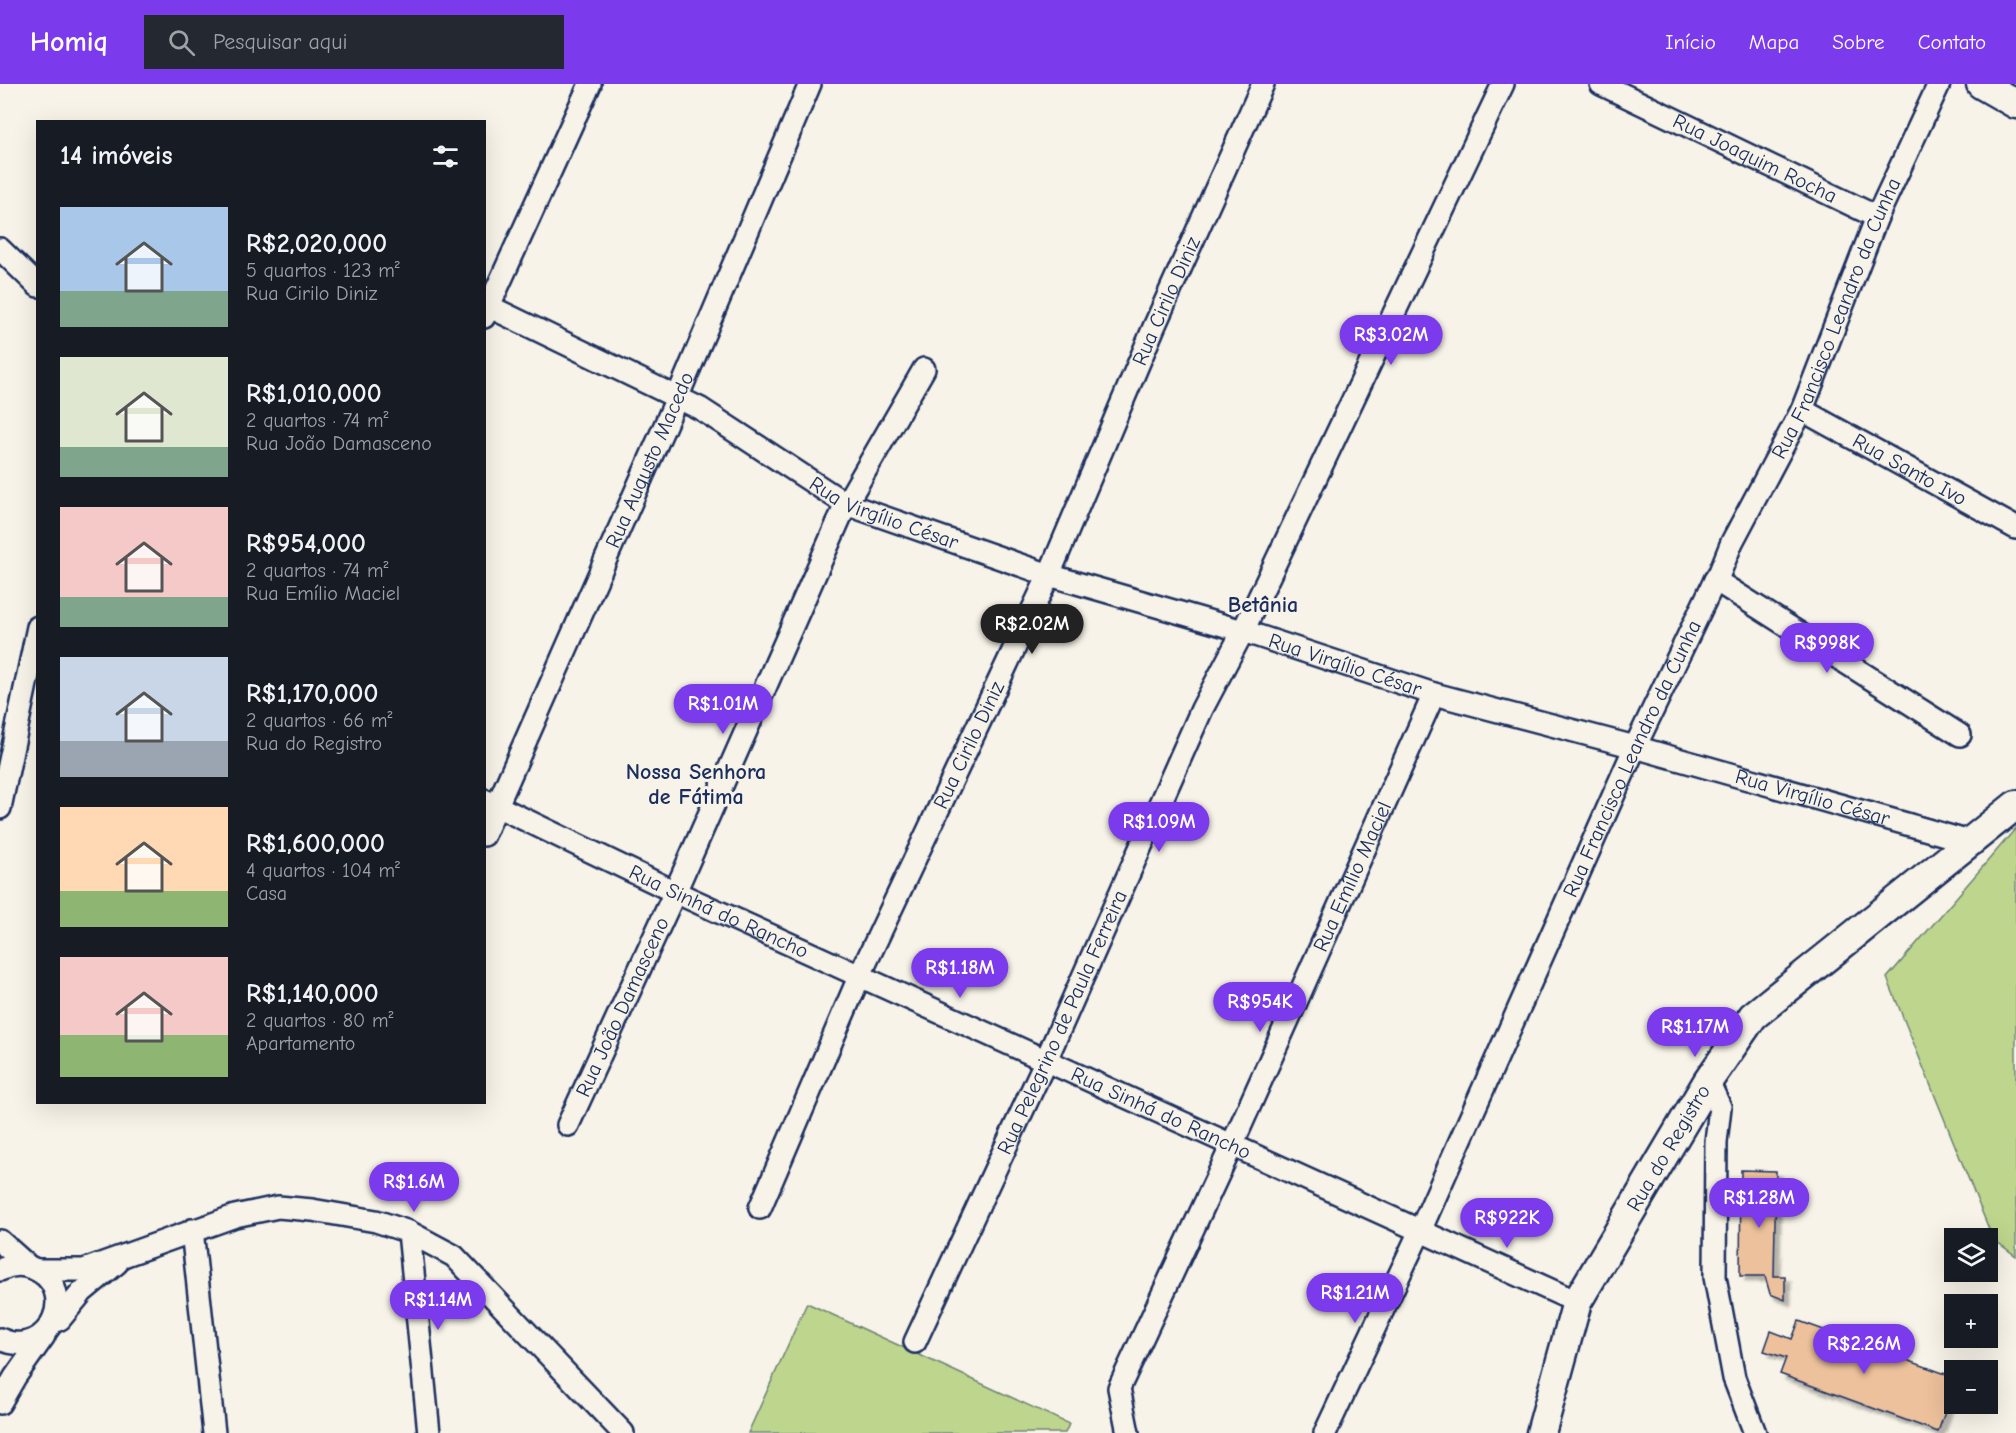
<!DOCTYPE html>
<html lang="pt">
<meta charset="utf-8">
<style>
body{margin:0;font-family:"Comic Neue",sans-serif;background:#242831;color:#f1f3f6;height:100vh;display:flex;flex-direction:column;font-size:22px;white-space:nowrap}
*{box-sizing:border-box;margin:0}
p{font-size:20px;color:#9ea1a6}
.icon{flex:none;width:33px;height:33px;fill:none;stroke:currentColor;stroke-width:2;stroke-linecap:round;stroke-linejoin:round}
.map{position:relative;flex:1;overflow:hidden}
.panel{position:absolute;left:36px;top:36px;width:450px;height:984px;display:flex;flex-direction:column;background:#171b24;border-radius:0px;box-shadow:0 6px 24px #0002}
.panel>*{flex:none}
.buttons{position:absolute;left:1944px;top:1144px;display:grid;gap:12px}
.buttons a{display:grid;place-items:center;width:54px;height:54px;border-radius:0px;background:#171b24;box-shadow:0 6px 24px #0002;font-size:30px}
.price{position:absolute;translate:-50% -51px;padding:0 14px;border-radius:21px;background:#7c3aed;color:#fff;font-size:20px;line-height:39px;filter:drop-shadow(0 2px 3px #0008)}
.price::after{content:'';position:absolute;left:50%;top:36px;width:18px;height:14px;margin-left:-9px;background:inherit;clip-path:polygon(0 0,100% 0,50% 100%)}
.price.current{background:#222;color:#fff}
ul{padding:0;list-style:none}
li{display:flex;align-items:center;gap:18px;height:150px;padding:0 24px}
li span{display:grid;place-items:center;flex:none;width:168px;height:120px;border-radius:0px;color:#555}
li>.icon{margin-inline-start:auto}
span .icon{width:72px;height:72px;fill:#fffc;stroke-width:1}
li b{font-size:26px}
h2{display:flex;justify-content:space-between;align-items:center;height:72px;padding:0 24px;font-size:26px}
header{display:flex;align-items:center;gap:36px;box-sizing:border-box;height:84px;padding:0 30px;background:#7c3aed;color:#fff}
header strong{font-size:28px}
nav{display:flex;gap:33px;margin-inline-start:auto;font-size:21px}
.search{width:420px;height:54px;background:#242831;display:flex;align-items:center;gap:15px;box-sizing:border-box;padding:0 21px;border-radius:0px;color:#9ea1a6;font-size:22px}
.map>svg:first-child{display:block}
.green{fill:#bdd58c;stroke:#6c8275;stroke-width:1.5}
.building{fill:#ecc19b;stroke:#1b2f5e;stroke-width:1.5;filter:url(#shadow)}
.lines{fill:none;stroke-linecap:round;stroke-linejoin:round}
.street-casing{stroke:#1b2f5e;stroke-width:26}
.secondary-casing{stroke:#1b2f5e;stroke-width:33}
.street{stroke:#f7f3e8;stroke-width:21}
.secondary{stroke:#f7f3e8;stroke-width:28}
.labels{text-anchor:middle;dominant-baseline:central;stroke-width:6;stroke-linejoin:round;paint-order:stroke}
.street-label{font-size:21px;fill:#1b2f5e;stroke:#f7f3e8}
.neighbourhood-label{font-size:22px;font-weight:bold;fill:#1b2f5e;stroke:#f7f3e8}
</style>
<header>
<strong>Homiq</strong>
<div class="search"><svg class="icon" aria-label="search" viewBox="0 0 24 24"><circle cx="10" cy="10" r="6"/><path d="M15 15l6 6"/></svg>Pesquisar aqui</div>
<nav><a>Início</a><a>Mapa</a><a>Sobre</a><a>Contato</a></nav>
</header>
<div class="map">
<svg width="2016" height="1349" viewBox="0 0 2016 1349">
<defs>
<filter id="shadow"><feDropShadow dx="5.5" dy="5.5" stdDeviation="1.5" flood-color="#0004"/></filter>
</defs>
<rect width="100%" height="100%" fill="#f7f3e8"/>
<filter id="ink" filterUnits="userSpaceOnUse"><feTurbulence type="fractalNoise" baseFrequency=".0167" numOctaves="2"/><feDisplacementMap in="SourceGraphic" scale="12" xChannelSelector="R" yChannelSelector="G"/><feConvolveMatrix kernelMatrix="1 2 1 2 8 2 1 2 1" color-interpolation-filters="sRGB"/></filter>
<g filter="url(#ink)">
<g class="green">
<path d="M2016,744V1172L1993,1155L1887,894Z"/>
<path d="M807,1219L1069,1340L1065,1349H748Z"/>
</g>
<g class="building">
<path d="M1741,1086L1776,1087L1774,1192H1785V1216L1770,1210L1765,1192H1740Z"/>
<path d="M1799,1237L1954,1293V1302L1938,1348L1780,1290L1786,1274L1764,1267L1771,1247L1792,1255Z"/>
</g>
<g class="lines">
<defs>
<g id="street">
<path id="s1" d="M1601,0L1877,133"/>
<path d="M0,165L38,202"/>
<path id="s2" d="M484,220L701,325L846,420L1049,491L1243,547L1434,610L1635,663L1970,758"/>
<path d="M484,233L590,0"/>
<path id="s3" d="M1802,326L2016,444"/>
<path d="M1715,496L1960,651"/>
<path id="s4" d="M484,716L675,808L1577,1218"/>
<path d="M0,724L38,543"/>
<path id="s5" d="M484,751L677,314L810,0"/>
<path d="M1708,997L1720,1023L1716,1058L1715,1193L1734,1294L1755,1349"/>
<path id="s6" d="M568,1041L675,808L846,420L924,285"/>
<path id="s7" d="M760,1124L860,891L1049,491L1154,243L1263,0"/>
<path d="M192,1146L214,1349"/>
<path d="M409,1148L429,1349"/>
<path d="M0,1157L28,1182"/>
<path d="M0,1186C10,1181 22,1180 32,1184C81,1202 51,1278 0,1255"/>
<path d="M37,1186H84L235,1132L278,1123L312,1126L376,1137L409,1148L454,1172L623,1349"/>
<path d="M53,1238L60,1235L82,1208L117,1179"/>
<path id="s8" d="M915,1258L1046,976L1202,625L1243,547L1503,0"/>
<path d="M0,1319L15,1293L44,1252"/>
<path id="s9" d="M1128,1349L1119,1304L1232,1061L1434,610"/>
<path id="s10" d="M1325,1349L1420,1147L1635,663L1715,496L1720,488L1732,458L1802,326L1877,133L1939,0"/>
</g>
<g id="secondary">
<path d="M1981,0L2016,20"/>
<path id="s11" d="M1541,1349L1577,1218L1708,997L1753,932L2016,721"/>
</g>
</defs>
<use href="#street" class="street-casing"/>
<use href="#secondary" class="secondary-casing"/>
<use href="#street" class="street"/>
<use href="#secondary" class="secondary"/>
</g>
</g>
<g class="labels">
<g class="street-label">
<text stroke="none"><textPath href="#s1" startOffset="171">Rua Joaquim Rocha</textPath></text>
<text stroke="none"><textPath href="#s7" startOffset="994">Rua Cirilo Diniz</textPath></text>
<text stroke="none"><textPath href="#s10" startOffset="1227">Rua Francisco Leandro da Cunha</textPath></text>
<text stroke="none"><textPath href="#s5" startOffset="410">Rua Augusto Macedo</textPath></text>
<text stroke="none"><textPath href="#s3" startOffset="123">Rua Santo Ivo</textPath></text>
<text stroke="none"><textPath href="#s2" startOffset="453">Rua Virgílio César</textPath></text>
<text stroke="none"><textPath href="#s2" startOffset="939">Rua Virgílio César</textPath></text>
<text stroke="none"><textPath href="#s7" startOffset="508">Rua Cirilo Diniz</textPath></text>
<text stroke="none"><textPath href="#s10" startOffset="741">Rua Francisco Leandro da Cunha</textPath></text>
<text stroke="none"><textPath href="#s2" startOffset="1425">Rua Virgílio César</textPath></text>
<text stroke="none"><textPath href="#s9" startOffset="608">Rua Emílio Maciel</textPath></text>
<text stroke="none"><textPath href="#s4" startOffset="260">Rua Sinhá do Rancho</textPath></text>
<text stroke="none"><textPath href="#s6" startOffset="130">Rua João Damasceno</textPath></text>
<text stroke="none"><textPath href="#s8" startOffset="352">Rua Pelegrino de Paula Ferreira</textPath></text>
<text stroke="none"><textPath href="#s4" startOffset="746">Rua Sinhá do Rancho</textPath></text>
<text stroke="none"><textPath href="#s11" startOffset="315">Rua do Registro</textPath></text>
</g>
<g class="neighbourhood-label">
<text x="1263" y="521">Betânia</text>
<text x="696" y="688">Nossa Senhora<tspan x="696" dy="25">de Fátima</tspan></text>
</g>
</g>
</svg>
<div class="buttons">
<a><svg class="icon" aria-label="layers" viewBox="0 0 24 24"><path d="M12 4l9 5-9 5-9-5zM3 14l9 5 9-5"/></svg></a>
<a>+</a>
<a>−</a>
</div>
<b class="price" style="left:1391px;top:282px">R$3.02M</b>
<b class="price current" style="left:1032px;top:571px">R$2.02M</b>
<b class="price" style="left:1827px;top:590px">R$998K</b>
<b class="price" style="left:723px;top:651px">R$1.01M</b>
<b class="price" style="left:1159px;top:769px">R$1.09M</b>
<b class="price" style="left:960px;top:915px">R$1.18M</b>
<b class="price" style="left:1260px;top:949px">R$954K</b>
<b class="price" style="left:1695px;top:974px">R$1.17M</b>
<b class="price" style="left:414px;top:1129px">R$1.6M</b>
<b class="price" style="left:1759px;top:1145px">R$1.28M</b>
<b class="price" style="left:1507px;top:1165px">R$922K</b>
<b class="price" style="left:1355px;top:1240px">R$1.21M</b>
<b class="price" style="left:438px;top:1247px">R$1.14M</b>
<b class="price" style="left:1864px;top:1291px">R$2.26M</b>
<section class="panel">
<h2>14 imóveis<svg class="icon" aria-label="filters" viewBox="0 0 24 24"><path d="M4 7h16M4 17h16"/><circle cx="9" cy="7" r="2"/><circle cx="15" cy="17" r="2"/></svg></h2>
<ul>
<li><span style="background:linear-gradient(#a9c7e8 70%,#7fa58c 0)"><svg class="icon" aria-label="home" viewBox="0 0 24 24"><path d="M3 11l9-7 9 7M6 9v11h12V9"/></svg></span><div><b>R$2,020,000</b><p>5 quartos · 123 m²</p><p>Rua Cirilo Diniz</p></div></li>
<li><span style="background:linear-gradient(#dfe7d0 75%,#7fa58c 0)"><svg class="icon" aria-label="home" viewBox="0 0 24 24"><path d="M3 11l9-7 9 7M6 9v11h12V9"/></svg></span><div><b>R$1,010,000</b><p>2 quartos · 74 m²</p><p>Rua João Damasceno</p></div></li>
<li><span style="background:linear-gradient(#f6c9c9 75%,#7fa58c 0)"><svg class="icon" aria-label="home" viewBox="0 0 24 24"><path d="M3 11l9-7 9 7M6 9v11h12V9"/></svg></span><div><b>R$954,000</b><p>2 quartos · 74 m²</p><p>Rua Emílio Maciel</p></div></li>
<li><span style="background:linear-gradient(#c9d6e8 70%,#9aa5b1 0)"><svg class="icon" aria-label="home" viewBox="0 0 24 24"><path d="M3 11l9-7 9 7M6 9v11h12V9"/></svg></span><div><b>R$1,170,000</b><p>2 quartos · 66 m²</p><p>Rua do Registro</p></div></li>
<li><span style="background:linear-gradient(#ffd9b3 70%,#8fb573 0)"><svg class="icon" aria-label="home" viewBox="0 0 24 24"><path d="M3 11l9-7 9 7M6 9v11h12V9"/></svg></span><div><b>R$1,600,000</b><p>4 quartos · 104 m²</p><p>Casa</p></div></li>
<li><span style="background:linear-gradient(#f6c9c9 65%,#8fb573 0)"><svg class="icon" aria-label="home" viewBox="0 0 24 24"><path d="M3 11l9-7 9 7M6 9v11h12V9"/></svg></span><div><b>R$1,140,000</b><p>2 quartos · 80 m²</p><p>Apartamento</p></div></li>
</ul>
</section>
</div>
